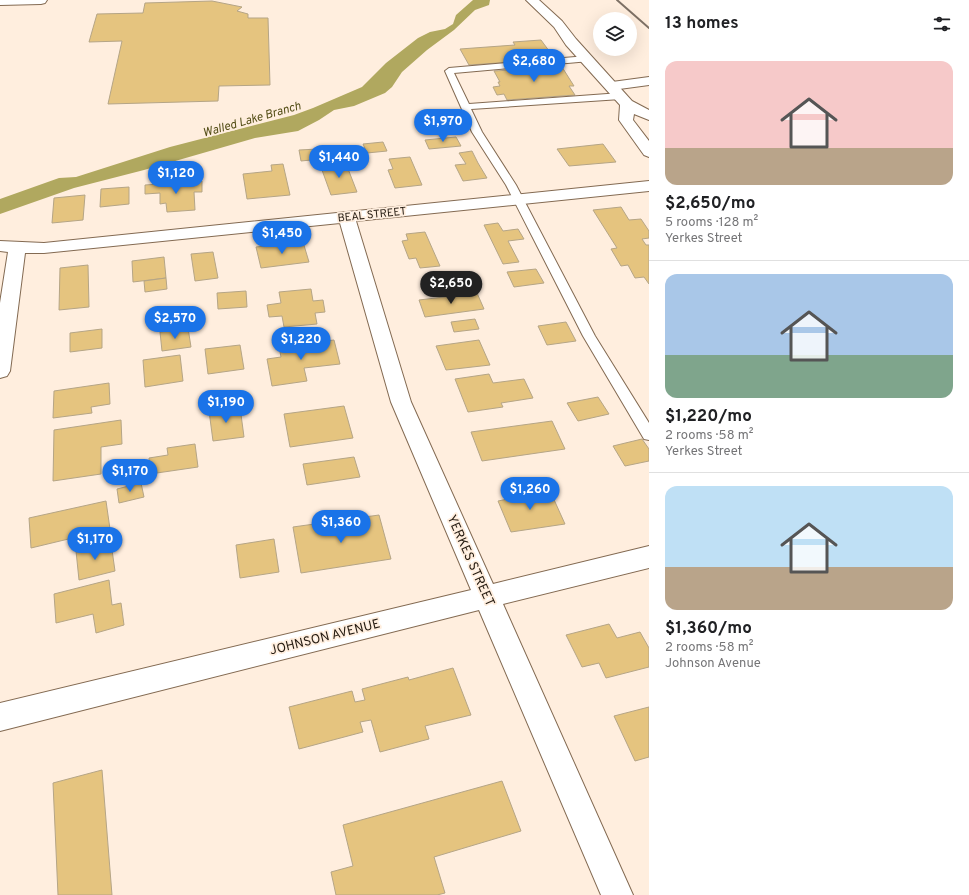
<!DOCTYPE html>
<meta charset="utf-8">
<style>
body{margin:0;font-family:Overpass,sans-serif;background:#f2f2f2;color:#202124;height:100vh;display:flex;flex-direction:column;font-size:15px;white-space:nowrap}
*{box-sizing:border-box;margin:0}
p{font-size:13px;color:#757577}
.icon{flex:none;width:22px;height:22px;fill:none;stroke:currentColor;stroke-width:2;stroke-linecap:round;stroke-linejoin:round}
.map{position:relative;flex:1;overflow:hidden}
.details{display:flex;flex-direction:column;background:#fff;width:320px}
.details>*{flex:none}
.controls{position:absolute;left:593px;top:12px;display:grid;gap:8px}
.controls a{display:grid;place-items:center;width:44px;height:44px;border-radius:50%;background:#fff;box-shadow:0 4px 16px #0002;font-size:20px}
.price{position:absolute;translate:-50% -34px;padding:0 9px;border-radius:14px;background:#1a73e8;color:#fff;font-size:13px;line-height:26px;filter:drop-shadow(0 1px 2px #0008)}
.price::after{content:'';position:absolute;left:50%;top:24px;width:12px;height:9px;margin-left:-6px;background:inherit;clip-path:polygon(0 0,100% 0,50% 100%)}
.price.current{background:#222;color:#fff}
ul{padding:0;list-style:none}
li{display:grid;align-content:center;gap:8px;height:212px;padding:0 16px}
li+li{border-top:1px solid #e0e0e0}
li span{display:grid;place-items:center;height:124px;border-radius:12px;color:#555}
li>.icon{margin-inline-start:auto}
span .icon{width:72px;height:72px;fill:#fffc;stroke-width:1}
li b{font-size:17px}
h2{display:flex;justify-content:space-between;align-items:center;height:48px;padding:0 16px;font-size:17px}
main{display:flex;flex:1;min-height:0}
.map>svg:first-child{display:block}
.water{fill:#b0a85f}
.building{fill:#e5c47f;stroke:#b5a586}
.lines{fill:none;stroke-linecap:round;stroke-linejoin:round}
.service-casing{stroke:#836a52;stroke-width:2}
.minor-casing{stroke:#836a52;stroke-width:2}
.tertiary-casing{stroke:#836a52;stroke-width:2}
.service{fill:#fff;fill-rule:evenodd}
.minor{fill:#fff;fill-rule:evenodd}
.tertiary{fill:#fff;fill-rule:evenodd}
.rail{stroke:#7e7165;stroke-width:2}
.labels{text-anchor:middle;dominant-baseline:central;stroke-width:3.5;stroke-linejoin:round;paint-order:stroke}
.far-street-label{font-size:11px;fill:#241a10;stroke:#ffeede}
.far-water-label{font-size:12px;font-style:italic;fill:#534d15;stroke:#ffeede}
.street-label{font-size:13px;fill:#241a10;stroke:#ffeede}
</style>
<main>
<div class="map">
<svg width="649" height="895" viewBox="0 0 649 895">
<rect width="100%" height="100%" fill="#ffeede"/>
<path class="water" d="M473,0H490L489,5L475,10L454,30L427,50L402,72L392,87L385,93L354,106L334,110L319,120L298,131L255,138L144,170L74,188L0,214V199L59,178L76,177L170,147L294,115L313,108L362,87L386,63L418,38L430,32L445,29L453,24L456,15Z"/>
<g class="building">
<path d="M212,1L242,7L237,11L248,14V18H268L270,85L219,86L218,101L108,104L122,41L89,42L97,14L143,13L145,3Z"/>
<path d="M541,40L555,59L469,65L460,49L515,45L513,42Z"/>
<path d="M562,67L574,86H569L575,95L507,100L504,94L497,95L493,87L500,86L498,82H500L494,71Z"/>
<path d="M456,137L461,146L429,149L425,140Z"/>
<path d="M383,142L387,151L367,153L363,144Z"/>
<path d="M603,144L616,162L569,166L557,149Z"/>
<path d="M318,149L321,159L301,161L299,150Z"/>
<path d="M472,151L478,163L487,178L463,181L455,165L466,164L459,153Z"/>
<path d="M410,157L422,185L395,188L388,170L393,169L389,159Z"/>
<path d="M345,161L357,192L331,195L322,170L331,169L329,163Z"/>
<path d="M283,164L290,195L247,199L243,174L272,171L271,165Z"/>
<path d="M202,181V192H194L195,210L167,212L166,203L160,204V193L145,194V185Z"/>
<path d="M129,187V204L100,207L101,189Z"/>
<path d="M85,195L83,220L52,223L54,198Z"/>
<path d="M621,207L629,220L641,219L649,231V238L642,239L646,245H649V284L644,277L635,278L628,265L621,266L611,249L617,248L593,210Z"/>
<path d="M498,223L503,231L518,229L524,239L508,241L519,262L503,264L484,225Z"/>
<path d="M425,232L440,266L420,268L416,258L409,259L402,241L408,240L406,234Z"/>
<path d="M303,242L309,262L261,268L256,247Z"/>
<path d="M213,252L218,278L195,281L191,254Z"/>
<path d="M164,257L166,278L133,282L132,261Z"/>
<path d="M88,265L89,307L59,310L60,268Z"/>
<path d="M536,269L544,283L514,287L507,272Z"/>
<path d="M459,273L465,287L427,291L422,278Z"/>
<path d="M166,278L167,289L145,292L144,281Z"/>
<path d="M311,289L313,301L323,300L325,312L315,313L317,324L284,327L282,316L269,317L267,305L281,303L279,292Z"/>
<path d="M246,291L247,307L218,309L217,293Z"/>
<path d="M477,293L484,309L425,317L419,300Z"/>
<path d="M475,319L479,329L454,332L451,322Z"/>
<path d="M566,322L576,341L547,345L538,326Z"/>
<path d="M188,328L191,347L162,351L160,332Z"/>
<path d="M102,329V348L70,352V333Z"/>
<path d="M334,340L340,364L304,368L307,381L272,386L267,359L281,357L279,347Z"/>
<path d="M479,340L490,365L446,370L436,346Z"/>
<path d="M240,345L244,369L208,374L205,349Z"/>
<path d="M180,355L183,381L145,387L143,360Z"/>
<path d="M489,374L493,383L524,379L533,398L501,403L503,407L468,412L455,379Z"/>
<path d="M109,383L110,404L91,407L92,413L53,418L54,391Z"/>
<path d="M598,397L609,414L578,421L567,403Z"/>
<path d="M344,406L353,438L290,447L284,414Z"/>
<path d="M240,407L244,437L213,441L209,411Z"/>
<path d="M121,420L122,444L101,447V474L53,481L54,430Z"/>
<path d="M552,421L565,449L482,461L471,432Z"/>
<path d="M642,439L649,449V461L625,466L613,446Z"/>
<path d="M195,444L198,467L150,474L149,458L168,455L167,448Z"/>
<path d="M354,457L360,477L307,485L303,464Z"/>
<path d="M141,483L144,497L119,503L117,489Z"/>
<path d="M530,489L533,496L551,493L565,524L511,532L498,501L508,499L505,493Z"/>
<path d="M106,501L110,529L31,548L29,518Z"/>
<path d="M379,515L391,559L301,573L293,527Z"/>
<path d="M274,539L279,572L240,578L236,545Z"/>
<path d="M111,543L115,571L79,580L76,551Z"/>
<path d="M109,580L112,605L121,603L124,625L96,633L93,614L56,623L54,594Z"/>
<path d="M609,624L617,638L640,632L649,648V667L606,678L599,663L582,667L566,635Z"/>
<path d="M453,668L471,715L425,726L429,739L380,752L371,720L360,722L363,732L299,749L289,707L352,691L355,702L365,700L362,689L408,677L409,680Z"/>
<path d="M649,707V757L635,761L614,716Z"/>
<path d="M102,770L112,895H58L53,783Z"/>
<path d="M502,781L521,831L434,857L445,893L437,895H336L331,872L353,866L343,825Z"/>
</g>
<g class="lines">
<defs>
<path id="service" d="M587,56L590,57L591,59L590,61L454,73L469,104L621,93L626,96L621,99L471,109L482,132L516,185L595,336L649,423V440L644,439L583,336L506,185L472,132L445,71L449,68Z"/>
<g id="minor">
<path d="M0,0H47L45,3L41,4L0,5Z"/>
<path d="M649,77V85L612,90L607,89L605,86L607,83L612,82Z"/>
<path d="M649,181V191L356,221L411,402L493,584L649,546V568L503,604L633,895H601L479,610L0,731V703L471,590L391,402L340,223L44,253H25L10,371L7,376L0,378V303L8,252L0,251V241L44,243Z"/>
</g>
<path id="tertiary" d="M526,0H539L562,21L576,39L632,101L649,110V120L634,114L633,120L649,141V157L644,155L619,120L620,105L566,45L554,27Z"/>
</defs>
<use href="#service" class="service-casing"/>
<use href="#minor" class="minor-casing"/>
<use href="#tertiary" class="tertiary-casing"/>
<use href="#service" class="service"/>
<use href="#minor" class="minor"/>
<use href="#tertiary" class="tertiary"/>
<path class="rail" d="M617,0L649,28"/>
</g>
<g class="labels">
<g class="far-street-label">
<text transform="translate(372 215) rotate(-6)">BEAL STREET</text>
</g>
<g class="far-water-label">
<text transform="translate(252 120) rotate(-16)">Walled Lake Branch</text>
</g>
<g class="street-label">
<text transform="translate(470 561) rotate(66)">YERKES STREET</text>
<text transform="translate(325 638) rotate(-14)">JOHNSON AVENUE</text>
</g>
</g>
</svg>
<div class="controls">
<a><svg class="icon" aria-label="layers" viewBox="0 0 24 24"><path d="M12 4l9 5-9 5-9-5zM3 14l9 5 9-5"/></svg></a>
</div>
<b class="price" style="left:534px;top:83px">$2,680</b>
<b class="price" style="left:443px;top:143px">$1,970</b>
<b class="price" style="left:339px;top:179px">$1,440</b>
<b class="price" style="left:176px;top:195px">$1,120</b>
<b class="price" style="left:282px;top:255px">$1,450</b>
<b class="price current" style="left:451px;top:305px">$2,650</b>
<b class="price" style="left:175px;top:340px">$2,570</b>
<b class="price" style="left:301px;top:361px">$1,220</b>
<b class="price" style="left:226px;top:424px">$1,190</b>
<b class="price" style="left:130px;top:493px">$1,170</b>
<b class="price" style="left:530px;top:511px">$1,260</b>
<b class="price" style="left:341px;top:544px">$1,360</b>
<b class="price" style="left:95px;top:561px">$1,170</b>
</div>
<section class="details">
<h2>13 homes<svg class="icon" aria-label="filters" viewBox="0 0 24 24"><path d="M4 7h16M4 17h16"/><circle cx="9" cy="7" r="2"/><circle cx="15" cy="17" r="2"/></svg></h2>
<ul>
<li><span style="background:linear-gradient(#f6c9c9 70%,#b9a48a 0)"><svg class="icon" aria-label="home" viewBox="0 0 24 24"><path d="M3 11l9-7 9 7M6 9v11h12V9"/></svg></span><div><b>$2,650/mo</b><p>5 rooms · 128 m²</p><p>Yerkes Street</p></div></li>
<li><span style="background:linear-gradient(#a9c7e8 65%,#7fa58c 0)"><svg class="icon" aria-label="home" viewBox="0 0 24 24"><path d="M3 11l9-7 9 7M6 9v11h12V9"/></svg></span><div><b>$1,220/mo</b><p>2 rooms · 58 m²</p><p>Yerkes Street</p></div></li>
<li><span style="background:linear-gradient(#bfe0f5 65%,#b9a48a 0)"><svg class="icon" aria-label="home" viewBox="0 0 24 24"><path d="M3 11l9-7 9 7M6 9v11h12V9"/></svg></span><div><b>$1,360/mo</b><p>2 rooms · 58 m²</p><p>Johnson Avenue</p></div></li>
</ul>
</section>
</main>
